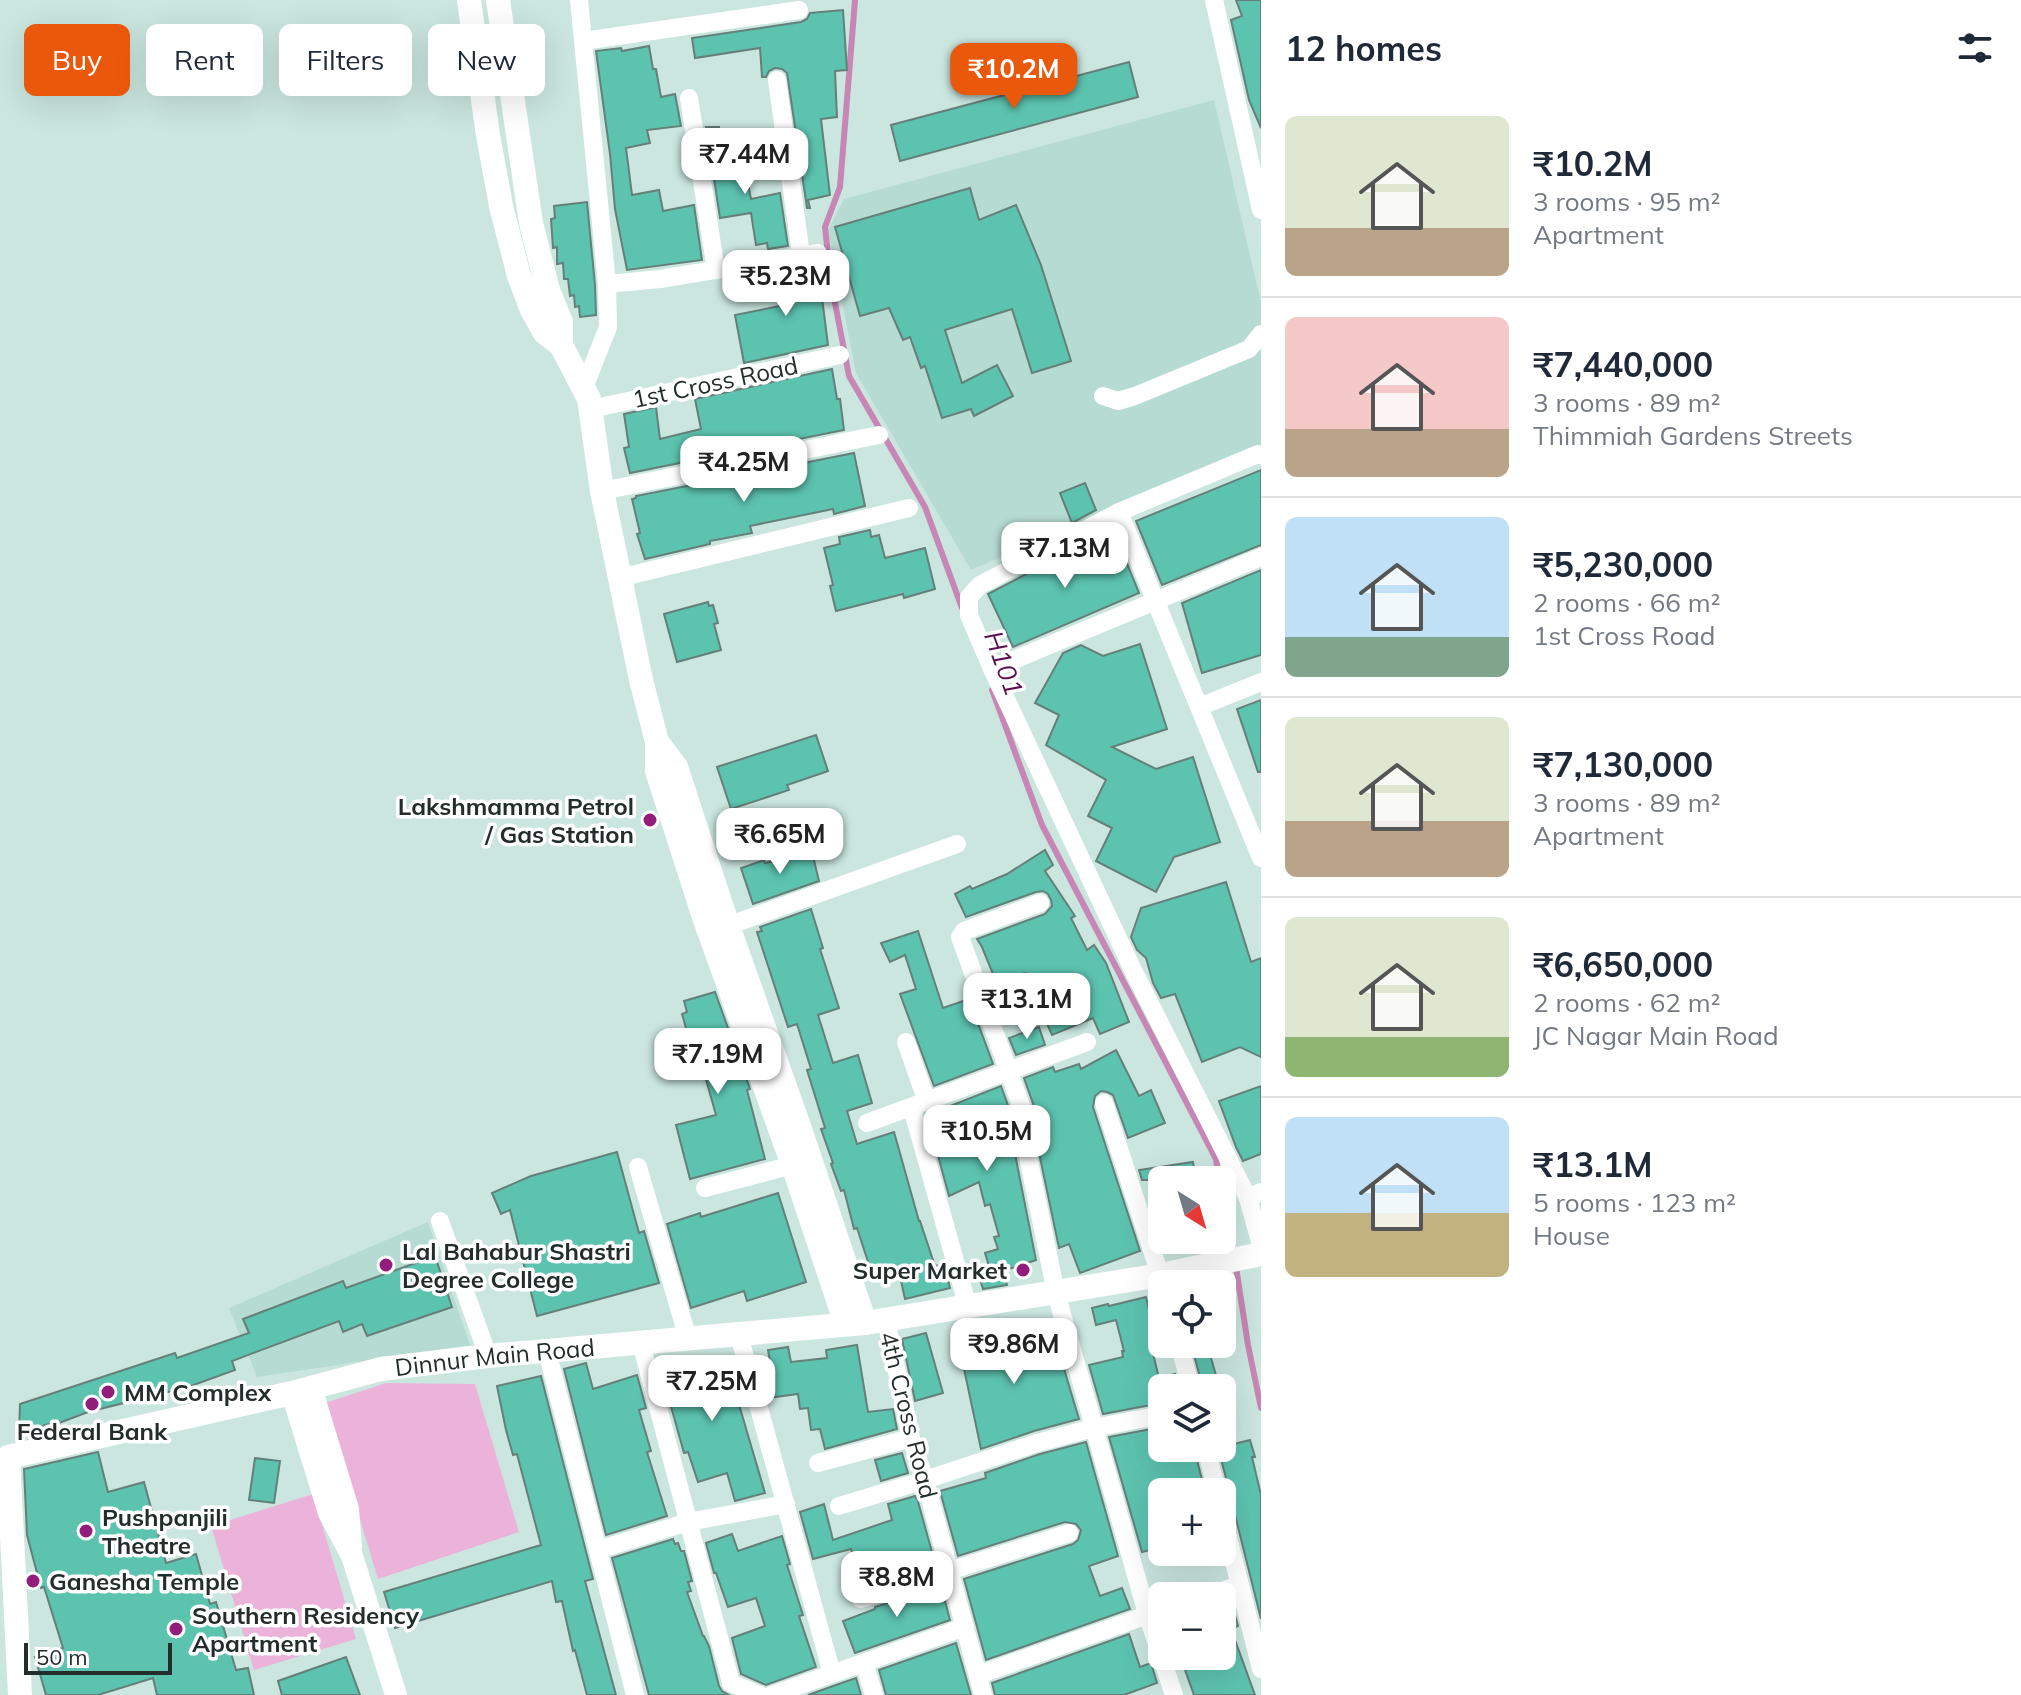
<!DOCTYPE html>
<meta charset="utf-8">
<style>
body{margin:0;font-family:Mulish,sans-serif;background:#f6f6f7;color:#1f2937;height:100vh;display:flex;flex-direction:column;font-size:30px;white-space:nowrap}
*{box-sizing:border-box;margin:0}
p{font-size:26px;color:#747a83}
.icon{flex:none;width:44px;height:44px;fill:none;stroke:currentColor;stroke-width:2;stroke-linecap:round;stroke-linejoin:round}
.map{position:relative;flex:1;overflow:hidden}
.drawer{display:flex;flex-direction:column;background:#fff;width:760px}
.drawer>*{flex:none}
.top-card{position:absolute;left:24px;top:24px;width:760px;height:72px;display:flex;gap:16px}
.needle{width:52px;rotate:143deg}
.buttons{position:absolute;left:1148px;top:1166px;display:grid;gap:16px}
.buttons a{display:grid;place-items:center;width:88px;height:88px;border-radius:12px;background:#fff;box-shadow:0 8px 32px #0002;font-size:40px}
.scale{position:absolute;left:24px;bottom:20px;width:148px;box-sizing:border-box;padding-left:8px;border:4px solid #232e2c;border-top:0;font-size:22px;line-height:28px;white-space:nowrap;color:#232e2c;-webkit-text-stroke:6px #fff;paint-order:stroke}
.price{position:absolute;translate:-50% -68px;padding:0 18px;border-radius:16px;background:#fff;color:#222;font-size:26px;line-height:52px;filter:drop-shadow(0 2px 4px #0008)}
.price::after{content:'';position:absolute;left:50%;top:48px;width:24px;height:18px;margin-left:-12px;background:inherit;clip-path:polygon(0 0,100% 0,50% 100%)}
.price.current{background:#ea580c;color:#fff}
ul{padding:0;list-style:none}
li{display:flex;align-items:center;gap:24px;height:200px;padding:0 24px}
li+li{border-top:2px solid #e0e1e3}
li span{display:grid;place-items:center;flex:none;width:224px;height:160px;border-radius:12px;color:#555}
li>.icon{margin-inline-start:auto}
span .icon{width:96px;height:96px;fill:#fffc;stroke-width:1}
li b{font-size:34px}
h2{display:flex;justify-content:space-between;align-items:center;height:96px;padding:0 24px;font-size:34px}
.tag{padding:0 28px;border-radius:12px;background:#fff;box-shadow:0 8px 32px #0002;font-size:28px;line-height:72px}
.tag.current{background:#ea580c;color:#fff}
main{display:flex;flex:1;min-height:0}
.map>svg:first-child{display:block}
.built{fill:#b6dbd2}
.green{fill:#ecb3da}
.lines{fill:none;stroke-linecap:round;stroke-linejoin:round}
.stream{stroke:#c786b4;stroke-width:6}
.building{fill:#5cc3af;stroke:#657f79;stroke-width:2}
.minor{stroke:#fff;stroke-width:18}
.tertiary{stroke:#fff;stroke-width:22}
.secondary{stroke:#fff;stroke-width:24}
.poi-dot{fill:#931d7b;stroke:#fff;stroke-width:3}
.labels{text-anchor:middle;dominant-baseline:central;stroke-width:7;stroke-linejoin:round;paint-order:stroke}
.street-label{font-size:24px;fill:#232e2c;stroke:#fff}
.poi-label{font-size:24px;font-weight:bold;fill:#232e2c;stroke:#fff;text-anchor:start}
.water-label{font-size:26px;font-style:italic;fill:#5d0e4e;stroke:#fff}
</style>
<main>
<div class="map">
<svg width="1261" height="1695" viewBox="0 0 1261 1695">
<rect width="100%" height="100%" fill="#cae6df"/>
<g class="built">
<path d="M1214,100L1261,303V444L971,570L856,373L828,230L844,199Z"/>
<path d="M428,1222L470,1345L257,1377L229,1308Z"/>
</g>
<g class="green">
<path d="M386,1383L475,1384L519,1532L378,1579L325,1403Z"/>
<path d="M313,1494L356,1639L254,1670L211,1526Z"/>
</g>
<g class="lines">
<g class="stream">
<path d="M855,0L840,187L825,227L831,282L849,376L925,507L962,608"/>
<path d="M992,690L1042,825L1216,1159L1219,1180"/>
<path d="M1222,1201L1233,1252"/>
<path d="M1236,1267L1248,1345L1261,1408"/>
</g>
</g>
<g class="building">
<path d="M1236,0H1261V128L1249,100L1231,20L1242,16Z"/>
<path d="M843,10L847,70L835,71L837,117L821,119L830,195L808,200L810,208H807L787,73L782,69L775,68L769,71L766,77H762L760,48L695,58L692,38L801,22L807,19L810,13Z"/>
<path d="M649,46L653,69H656L661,97L675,94L681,126L647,130L650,143L626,148L632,195L659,190L663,211L694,205L702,260L627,270L615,209L610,154L596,51L621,48L622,51Z"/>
<path d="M1129,62L1138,97L900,161L891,125Z"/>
<path d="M706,127H719L720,157L742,153L751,199L780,193L788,246L768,249L767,243L756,245L751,213L720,218Z"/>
<path d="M970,188L979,220L1016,205L1041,265L1071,361L1032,373L1012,309L945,330L962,383L997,365L1013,396L974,416L971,409L942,418L925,366L921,368L910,337L903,340L889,308L860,316L835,227Z"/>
<path d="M587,202L595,285L596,315L580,317L579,306L575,307L574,295L570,296L568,279H564L563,263L557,264V247L553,248L551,219L555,218L554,206Z"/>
<path d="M819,265L824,297L822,298L828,345L744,363L735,315L780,306L773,273Z"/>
<path d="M832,369L837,399H840L844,430L630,473L624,448L629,447L624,414L656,407L660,439L701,429L695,399Z"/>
<path d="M854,453L865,506L834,514L833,509L750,526L752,533L710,541V544L645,559L637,534L640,533L632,499L636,498V496Z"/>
<path d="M1261,470V545L1162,585L1136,521Z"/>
<path d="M1085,483L1096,510L1072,523L1060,493Z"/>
<path d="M1113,529L1139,593L1013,647L988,594Z"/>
<path d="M870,530L871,537L879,535L885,558L925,548L935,589L904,598L903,594L836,611L830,586L833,585L824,548L840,544L839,537Z"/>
<path d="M1261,570V655L1202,673L1182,603Z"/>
<path d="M708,602L709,606L713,605L718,623L714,624L721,650L677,662L664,614Z"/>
<path d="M1140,644L1167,729L1112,747L1156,769L1193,757L1220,842L1174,857L1156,892L1096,861L1112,828L1088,816L1106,780L1046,745L1059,715L1035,703L1063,653L1081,645L1103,656Z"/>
<path d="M1261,700V772H1258L1237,709Z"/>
<path d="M816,735L828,771L787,785L789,790L731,809L717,767Z"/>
<path d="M1045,850L1053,865L1045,871L1075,916L1071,918L1087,950L1094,945L1106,963L1129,1022L1100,1034L1093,1018L1052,1035L1025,973L997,984L982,947L977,939L1045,914L1052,906L1051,900L1048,894L1043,891L1036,892L966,917L955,894L970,886L972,889L1007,874Z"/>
<path d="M812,852L819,881L753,904L741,868L764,860L765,863Z"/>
<path d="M1226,882L1251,962L1261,958V1057L1240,1047L1202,1062L1175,994L1161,998L1153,983L1146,958L1137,950L1131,937L1141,908Z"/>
<path d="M811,909L823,948L820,949L839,1008L818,1015L833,1063L858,1055L872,1103L847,1111L857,1144L894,1132L919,1221H920L935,1266L944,1264L950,1288L905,1299L899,1272L874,1280L857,1228L854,1229L844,1190L841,1191L831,1164L833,1163L821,1129L825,1128L807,1070L811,1069L797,1024L788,1027L757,932L762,931L760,927Z"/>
<path d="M918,931L943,1008L969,999L993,1064L934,1086L900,994L916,989L905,955L890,962L881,943Z"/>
<path d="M715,992L750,1089L747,1090L765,1159L690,1179L676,1125L716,1115L705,1076L700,1078L682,1014L687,1012L684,1001Z"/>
<path d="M1039,1027L1045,1045L1016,1055L1009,1038Z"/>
<path d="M1116,1050L1139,1096L1151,1090L1165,1123L1128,1138L1113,1095L1107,1092L1101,1091L1095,1096L1093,1107L1140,1251L1080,1273L1069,1244L1059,1248L1038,1148L1042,1137V1129L1024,1078L1053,1067L1055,1072L1079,1064L1081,1069Z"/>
<path d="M1001,1086L1018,1133L1014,1149L1036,1260L1003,1271L1007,1285L983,1289L979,1276L991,1273L985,1253L998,1249L994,1237L999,1236L990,1204L985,1206L979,1182L949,1196L927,1115Z"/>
<path d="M1261,1086V1154L1243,1161L1236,1147L1219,1101Z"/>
<path d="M617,1152L639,1233L644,1231L659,1283L537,1316L510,1210L501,1214L492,1193L531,1176Z"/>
<path d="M1193,1162L1196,1180H1142L1139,1170Z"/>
<path d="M778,1193L806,1282L747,1301L744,1291L691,1308L667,1224L700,1213L701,1217Z"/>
<path d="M435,1256L452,1307L367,1336L362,1324L343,1332L339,1321L232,1361L235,1370L188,1387L88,1412L59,1423V1421L19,1433L20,1404L175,1353L177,1358L249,1333L243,1319L343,1281L346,1288Z"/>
<path d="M1146,1297L1155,1335L1149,1337L1159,1378L1175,1374L1179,1388H1162V1403L1103,1414L1089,1365L1123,1357L1122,1351H1124L1116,1320L1096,1325L1092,1308L1108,1304L1109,1306Z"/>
<path d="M972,1327L974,1339L1012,1328L1019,1352L1056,1342L1079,1419L1034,1431L981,1449L956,1331Z"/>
<path d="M926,1333L943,1393L915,1401L902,1339Z"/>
<path d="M1191,1344H1207L1219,1386L1203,1388Z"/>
<path d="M857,1345L868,1412L893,1409L897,1429L825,1449L820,1429L811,1430L808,1408L800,1409L798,1394L769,1398L762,1375L772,1373L768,1350L788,1347L791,1362L827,1358L826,1350Z"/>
<path d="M691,1357L694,1367L725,1357L765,1493L735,1501L727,1473L698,1482L688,1452L684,1453L658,1360Z"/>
<path d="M586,1363L593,1389L637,1375L646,1408L639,1410L651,1451L647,1452L667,1516L606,1535L564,1369Z"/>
<path d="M541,1376L593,1579L585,1581L616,1695H587L575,1650L573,1651L562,1601L556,1602L552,1581L395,1628L384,1592L541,1545L517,1454L513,1455L506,1430L497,1386Z"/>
<path d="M1162,1427V1448H1194L1205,1492H1162V1547L1142,1552L1109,1437Z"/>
<path d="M1250,1440L1255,1457H1252L1261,1495V1619L1234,1511L1230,1506L1229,1489L1218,1448Z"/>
<path d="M1086,1442L1118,1556L1089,1566L1100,1596L1122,1588L1130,1609L986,1660L964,1579L1073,1544L1078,1540L1081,1530L1076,1524L1065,1522L958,1556L940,1491L986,1478L985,1473L1040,1454Z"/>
<path d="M98,1452L108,1492L144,1482L166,1563L196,1554L210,1604L216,1602L236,1670L248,1668L254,1695H157L153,1678L98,1695H46L35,1657L63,1648L44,1587L41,1588L27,1535L24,1469Z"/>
<path d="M902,1453L908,1473L881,1481L875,1460Z"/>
<path d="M255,1458L280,1461L274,1503L249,1500Z"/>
<path d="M915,1496L916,1498H917L935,1563L867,1585L858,1561L855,1562L851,1549L813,1559L800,1512L824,1504L833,1540L892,1520L888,1504Z"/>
<path d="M732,1534L738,1551L782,1536L790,1564L787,1565L803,1615L799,1616L816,1667L766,1685L741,1674L732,1638L765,1626L756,1598L728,1607L716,1573H714L706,1543Z"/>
<path d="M673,1539L675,1544L678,1543L681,1551H684L692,1581L688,1582L691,1591L687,1592L703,1636H704L709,1646L719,1686L722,1691L729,1695H649L612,1558Z"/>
<path d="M941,1586L950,1620L855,1653L843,1621L875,1609V1607Z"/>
<path d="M1231,1600L1238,1626L1231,1629L1255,1695H1194L1180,1656H1222V1603Z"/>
<path d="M1129,1634L1140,1667L1151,1663L1157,1683L1124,1695H995L992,1683Z"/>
<path d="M956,1643L971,1695H886L879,1670Z"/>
<path d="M346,1657L360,1695H282L278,1681Z"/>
<path d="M856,1678L861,1695H808L836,1685Z"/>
</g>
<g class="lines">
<g class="minor">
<path d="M579,0L607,284L608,327L584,388"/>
<path d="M1214,0L1261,210"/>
<path d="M583,41L799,10"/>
<path d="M777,80L801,255"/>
<path d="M689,98L716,270"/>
<path d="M607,284L660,279L818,253"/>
<path d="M1103,396L1118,401L1135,396L1249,349L1261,334"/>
<path d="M591,409L840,355"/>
<path d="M602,491L879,435"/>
<path d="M1119,512L1261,858"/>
<path d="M619,578L909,508"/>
<path d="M992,669L969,615V597L980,585L1119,512L1258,454L1261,455"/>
<path d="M1199,707L1261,682"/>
<path d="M1040,903L964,931L960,937L1031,1133L1026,1147L1056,1293L1147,1614L1174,1695"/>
<path d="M719,929L957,844"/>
<path d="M906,1042L927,1102"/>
<path d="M1104,1103L1163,1284"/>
<path d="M912,1108L968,1307"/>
<path d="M867,1123L1087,1042"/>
<path d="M638,1167L688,1339"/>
<path d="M705,1188L793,1165"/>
<path d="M1261,1192L1248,1198L1261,1245"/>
<path d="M1248,1198L1133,970L992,669L1261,557"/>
<path d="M440,1221L488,1356"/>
<path d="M886,1320L911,1438L925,1480L983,1695"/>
<path d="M739,1335L832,1674"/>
<path d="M641,1343L731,1683L760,1695"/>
<path d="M1179,1344L1191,1388"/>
<path d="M547,1351L635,1695"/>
<path d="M1206,1448L1217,1492"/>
<path d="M818,1463L911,1438"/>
<path d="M839,1506L925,1480L1037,1443L1093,1428L1162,1415"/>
<path d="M1222,1514L1261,1669"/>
<path d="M598,1550L688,1522L786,1504"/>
<path d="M1205,1596L1240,1585"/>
<path d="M861,1599L1069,1533"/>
<path d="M864,1663L874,1695"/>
<path d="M978,1675L1162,1610"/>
<path d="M772,1695L965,1627"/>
</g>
<g class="tertiary">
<path d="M311,1388L348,1509L351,1547"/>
<path d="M292,1393L329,1513L352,1556L396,1695"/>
</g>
<g class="secondary">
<path d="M469,0L488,135L501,206L519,276L532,310L545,333L561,345L589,399L602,491L641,680L657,742V771L705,920L793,1165L846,1324"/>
<path d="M498,0L531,223L548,290L561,322V345"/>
<path d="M657,742L676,767L728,926L800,1129L865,1323"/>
<path id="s1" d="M20,1695L8,1457L292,1393L381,1369L488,1356L865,1323L1161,1275L1261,1254"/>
</g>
</g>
<g class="poi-dot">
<circle cx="650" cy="820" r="8"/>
<circle cx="386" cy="1265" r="8"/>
<circle cx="1023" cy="1270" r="8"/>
<circle cx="108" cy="1392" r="8"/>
<circle cx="92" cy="1404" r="8"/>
<circle cx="86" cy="1531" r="8"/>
<circle cx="33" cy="1581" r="8"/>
<circle cx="176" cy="1629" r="8"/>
</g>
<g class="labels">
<g class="street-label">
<text transform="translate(715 382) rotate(-12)">1st Cross Road</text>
<text stroke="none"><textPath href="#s1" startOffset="736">Dinnur Main Road</textPath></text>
<text transform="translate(909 1415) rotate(76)">4th Cross Road</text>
</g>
<g class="poi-label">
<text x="634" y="806" text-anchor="end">Lakshmamma Petrol<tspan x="634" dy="28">/ Gas Station</tspan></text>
<text x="402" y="1251">Lal Bahabur Shastri<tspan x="402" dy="28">Degree College</tspan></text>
<text x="1007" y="1270" text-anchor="end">Super Market</text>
<text x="124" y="1392">MM Complex</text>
<text x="92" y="1431" text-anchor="middle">Federal Bank</text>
<text x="102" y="1517">Pushpanjili<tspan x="102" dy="28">Theatre</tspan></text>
<text x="49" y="1581">Ganesha Temple</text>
<text x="192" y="1615">Southern Residency<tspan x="192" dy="28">Apartment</tspan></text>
</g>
<g class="water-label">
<text transform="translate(1004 663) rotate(70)">H101</text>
</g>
</g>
</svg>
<div class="buttons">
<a><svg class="needle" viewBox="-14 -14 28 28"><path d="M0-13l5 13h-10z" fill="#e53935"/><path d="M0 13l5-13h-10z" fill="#747a83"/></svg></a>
<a><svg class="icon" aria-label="locate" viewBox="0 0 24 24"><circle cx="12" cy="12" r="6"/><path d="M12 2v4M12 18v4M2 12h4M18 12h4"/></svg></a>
<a><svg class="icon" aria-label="layers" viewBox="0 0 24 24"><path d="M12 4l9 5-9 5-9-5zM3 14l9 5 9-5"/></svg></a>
<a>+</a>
<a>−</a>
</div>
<div class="scale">50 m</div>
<b class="price current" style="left:1014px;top:111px">₹10.2M</b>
<b class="price" style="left:745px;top:196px">₹7.44M</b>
<b class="price" style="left:786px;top:318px">₹5.23M</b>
<b class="price" style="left:744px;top:504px">₹4.25M</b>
<b class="price" style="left:1065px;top:590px">₹7.13M</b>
<b class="price" style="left:780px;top:876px">₹6.65M</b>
<b class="price" style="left:1027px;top:1041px">₹13.1M</b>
<b class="price" style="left:718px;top:1096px">₹7.19M</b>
<b class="price" style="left:987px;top:1173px">₹10.5M</b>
<b class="price" style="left:1014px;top:1386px">₹9.86M</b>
<b class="price" style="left:712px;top:1423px">₹7.25M</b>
<b class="price" style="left:897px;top:1619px">₹8.8M</b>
<div class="top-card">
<a class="tag current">Buy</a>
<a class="tag">Rent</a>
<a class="tag">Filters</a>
<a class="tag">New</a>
</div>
</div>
<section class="drawer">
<h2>12 homes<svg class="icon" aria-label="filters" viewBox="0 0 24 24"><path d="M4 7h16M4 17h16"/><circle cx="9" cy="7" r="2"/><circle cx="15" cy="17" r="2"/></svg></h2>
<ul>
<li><span style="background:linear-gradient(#dfe7d0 70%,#b9a48a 0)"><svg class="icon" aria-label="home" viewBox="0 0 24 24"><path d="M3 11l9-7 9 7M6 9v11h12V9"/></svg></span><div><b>₹10.2M</b><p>3 rooms · 95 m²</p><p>Apartment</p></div></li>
<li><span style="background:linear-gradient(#f6c9c9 70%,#b9a48a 0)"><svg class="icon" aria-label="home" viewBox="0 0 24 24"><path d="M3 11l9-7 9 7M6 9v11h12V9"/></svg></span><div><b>₹7,440,000</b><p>3 rooms · 89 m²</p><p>Thimmiah Gardens Streets</p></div></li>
<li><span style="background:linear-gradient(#bfe0f5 75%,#7fa58c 0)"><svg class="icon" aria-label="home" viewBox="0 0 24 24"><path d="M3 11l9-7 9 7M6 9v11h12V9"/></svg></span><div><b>₹5,230,000</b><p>2 rooms · 66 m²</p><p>1st Cross Road</p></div></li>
<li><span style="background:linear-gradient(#dfe7d0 65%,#b9a48a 0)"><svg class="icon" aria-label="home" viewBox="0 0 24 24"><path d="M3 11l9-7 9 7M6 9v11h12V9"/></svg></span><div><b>₹7,130,000</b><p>3 rooms · 89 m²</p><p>Apartment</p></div></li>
<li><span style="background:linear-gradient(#dfe7d0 75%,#8fb573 0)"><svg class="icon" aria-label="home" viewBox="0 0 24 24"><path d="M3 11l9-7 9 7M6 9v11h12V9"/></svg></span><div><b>₹6,650,000</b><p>2 rooms · 62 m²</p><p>JC Nagar Main Road</p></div></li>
<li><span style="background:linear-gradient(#bfe0f5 60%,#c2b280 0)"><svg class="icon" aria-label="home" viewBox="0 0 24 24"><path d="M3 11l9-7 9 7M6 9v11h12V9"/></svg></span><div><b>₹13.1M</b><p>5 rooms · 123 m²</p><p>House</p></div></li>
</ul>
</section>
</main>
